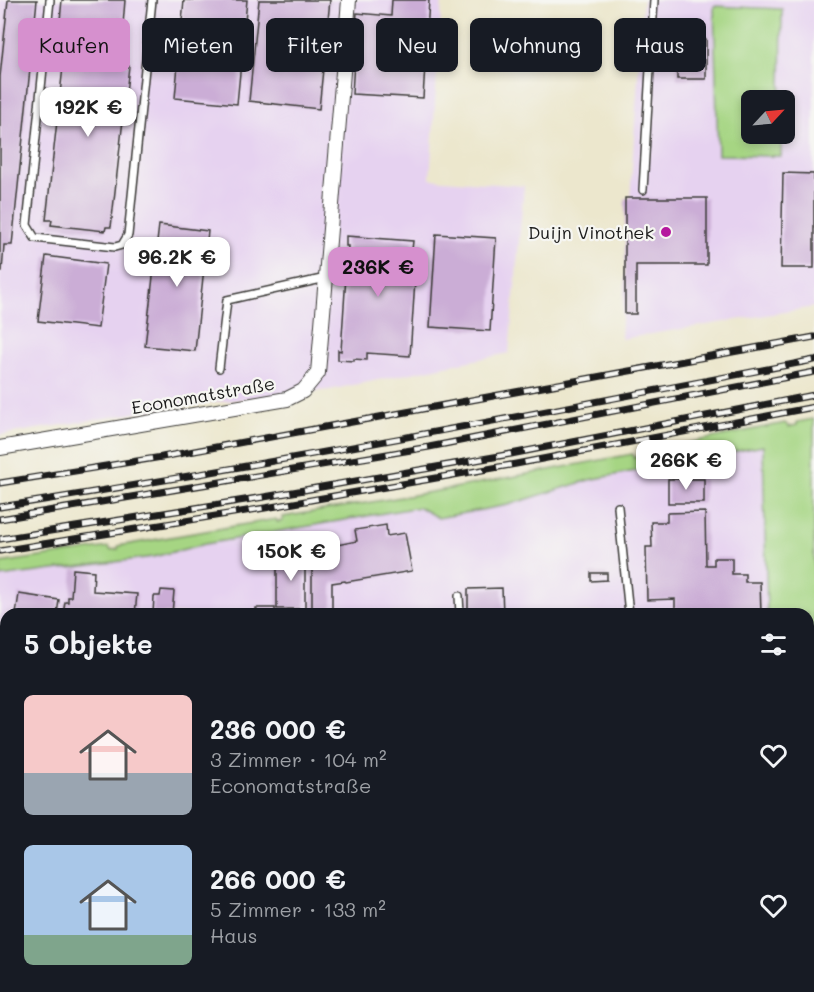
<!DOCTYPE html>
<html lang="de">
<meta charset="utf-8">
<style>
body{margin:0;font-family:Mali,sans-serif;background:#242831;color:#f1f3f6;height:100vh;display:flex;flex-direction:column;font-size:22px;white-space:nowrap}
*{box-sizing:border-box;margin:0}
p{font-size:20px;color:#9ea1a6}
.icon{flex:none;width:33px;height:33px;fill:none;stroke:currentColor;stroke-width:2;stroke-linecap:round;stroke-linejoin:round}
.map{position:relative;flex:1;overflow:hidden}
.details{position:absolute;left:0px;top:608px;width:814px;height:386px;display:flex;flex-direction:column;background:#171b24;border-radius:18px 18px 0 0;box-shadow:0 3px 9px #0003}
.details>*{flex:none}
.top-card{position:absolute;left:18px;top:18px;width:778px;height:54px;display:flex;gap:12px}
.needle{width:39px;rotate:64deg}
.tools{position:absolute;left:741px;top:90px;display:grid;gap:12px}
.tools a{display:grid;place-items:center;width:54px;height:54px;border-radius:9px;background:#171b24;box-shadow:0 3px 9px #0003;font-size:30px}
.price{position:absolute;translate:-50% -51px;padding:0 14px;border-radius:12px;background:#fff;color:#222;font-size:20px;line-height:39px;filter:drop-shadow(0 2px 3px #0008)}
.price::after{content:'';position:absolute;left:50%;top:36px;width:18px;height:14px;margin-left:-9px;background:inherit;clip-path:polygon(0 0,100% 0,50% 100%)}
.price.active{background:#d690ce;color:#111}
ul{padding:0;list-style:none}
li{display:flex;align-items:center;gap:18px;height:150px;padding:0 24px}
li span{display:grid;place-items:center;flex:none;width:168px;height:120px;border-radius:9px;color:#555}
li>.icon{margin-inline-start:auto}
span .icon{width:72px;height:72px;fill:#fffc;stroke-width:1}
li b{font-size:26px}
h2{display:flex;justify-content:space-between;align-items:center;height:72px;padding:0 24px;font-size:26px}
.pill{padding:0 21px;border-radius:9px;background:#171b24;box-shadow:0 3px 9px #0003;font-size:21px;line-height:54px}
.pill.active{background:#d690ce;color:#111}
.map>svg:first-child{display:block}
.built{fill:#e6d2f0;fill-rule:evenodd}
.green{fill:#a6d583;stroke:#617850;stroke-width:1.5}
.building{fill:#cbadd6}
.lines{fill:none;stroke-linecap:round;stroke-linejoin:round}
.lane-casing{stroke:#3b3a37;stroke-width:10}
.street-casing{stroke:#3b3a37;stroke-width:16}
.lane{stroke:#fff;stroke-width:7}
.street{stroke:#fff;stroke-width:14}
.rail-casing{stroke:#1c1c1c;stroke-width:7}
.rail{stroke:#f6f6f2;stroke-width:4.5;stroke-dasharray:14;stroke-linecap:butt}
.poi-dot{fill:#b5179e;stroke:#f6f6f2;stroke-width:2}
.labels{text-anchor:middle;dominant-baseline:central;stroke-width:4.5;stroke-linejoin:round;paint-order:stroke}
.poi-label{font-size:18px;fill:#1c1c1c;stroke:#f6f6f2;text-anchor:end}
.street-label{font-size:18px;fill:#1c1c1c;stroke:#f6f6f2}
</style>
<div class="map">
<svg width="814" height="992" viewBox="0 0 814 992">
<rect width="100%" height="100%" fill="#f6f6f2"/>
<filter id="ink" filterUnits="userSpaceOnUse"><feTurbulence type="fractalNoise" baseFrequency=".0167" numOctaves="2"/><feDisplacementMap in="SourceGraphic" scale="12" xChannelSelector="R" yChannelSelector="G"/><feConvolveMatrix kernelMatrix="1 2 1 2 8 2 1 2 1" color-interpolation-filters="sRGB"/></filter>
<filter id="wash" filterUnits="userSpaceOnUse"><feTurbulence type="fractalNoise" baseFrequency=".008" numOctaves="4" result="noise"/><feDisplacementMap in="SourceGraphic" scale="24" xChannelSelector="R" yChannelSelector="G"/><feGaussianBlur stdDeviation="1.35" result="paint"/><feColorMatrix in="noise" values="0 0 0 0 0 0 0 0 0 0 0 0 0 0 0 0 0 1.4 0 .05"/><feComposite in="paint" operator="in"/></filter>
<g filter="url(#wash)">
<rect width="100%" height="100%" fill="#ece7cd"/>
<g class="built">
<path d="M0,0H442L430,179L524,186L509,353L329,390L179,406L0,435Z"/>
<path d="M643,0H814V307L621,339ZM752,100H784V134H752Z"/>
<path d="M763,446L767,613L6,614V789L0,790V577L153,557L205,544L419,506L439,518L508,505L589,480Z"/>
</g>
<g class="green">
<path d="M714,6L782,9L781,100H752V134H781V156L718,155Z"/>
<path d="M813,419L814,422V655L809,656L808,614L767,613L763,446L589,480L508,505L438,518L419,507L205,544L153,557L0,577V563L109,547L110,550L118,549V546L276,519L277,522L283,521V517L449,489L632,454L634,458L640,456L639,453L785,423L789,427L797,425V422Z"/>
</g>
<g id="blocks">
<g class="building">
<path d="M8,0H37L12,245H4L2,271H0V77Z"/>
<path d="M62,0H125L122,37L59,31Z"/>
<path d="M184,0H247L237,104L175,98Z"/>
<path d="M259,0H330L319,109L249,101Z"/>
<path d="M392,0H429L423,98L352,94L357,13L391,16Z"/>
<rect x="677" y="39" width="29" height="40"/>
<path d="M73,43L124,49L122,65L129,66L111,227H106L105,231L51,225L52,220H46L64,58L71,59Z"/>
<path d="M783,173L814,174V268H781Z"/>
<path d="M625,198H707V265H636V314H625Z"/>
<path d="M159,225L208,231L195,351L145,346Z"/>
<path d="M436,234L496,238L490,331L430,327Z"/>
<path d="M346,236L413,241L412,250H417L410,356L367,353V360L354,359V361L338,360V350L341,351L348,246H346Z"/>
<path d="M46,256L106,264L98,328L38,321Z"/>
<rect x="668" y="479" width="36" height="24"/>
<path d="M705,512L706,565H714V558H732V574H745V582H760L761,614H665V610H675V599L647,600L646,547H652L651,522H667V513Z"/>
<path d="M386,525L387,536L405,533L412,571L346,582L345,581L332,583V614H312V550L357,541L355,530Z"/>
<rect x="277" y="555" width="28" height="54"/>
<path d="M73,569L94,571L93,591L137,594L135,614H63L65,602H68V597H71Z"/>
<path d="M591,573H607V580L591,581Z"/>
<path d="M502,588L503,614H468V589Z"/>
<path d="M161,590L174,591L172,614H153L154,596H160Z"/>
<path d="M19,594L59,600L57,614H16Z"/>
<rect x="256" y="608" width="19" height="6"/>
<path d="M0,841H6V947L0,946Z"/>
<rect x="0" y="950" width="6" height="16"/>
</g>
</g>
</g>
<g filter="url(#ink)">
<use href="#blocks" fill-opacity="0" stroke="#3b3a37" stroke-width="1.5"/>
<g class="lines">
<defs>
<g id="lane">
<path d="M50,0L27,225L35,238L115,247L122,245L128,235L152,0"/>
<path d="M643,190L654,0"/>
<path d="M219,368L227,300L326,278"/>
<path d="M618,507L629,614"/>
<path d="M459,596L460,614"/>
<path d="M312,987V992"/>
<path d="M734,987V992"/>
</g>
<g id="street">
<path d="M0,448L287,399L303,391L318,373L349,0"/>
<path d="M808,666L814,665"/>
<path d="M0,788L6,787"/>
<path d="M810,840L811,992"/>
<path d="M606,987V992"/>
<path d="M0,991L52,992"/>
<path d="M122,992V987"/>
</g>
</defs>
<use href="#lane" class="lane-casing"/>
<use href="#street" class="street-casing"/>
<use href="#lane" class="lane"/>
<use href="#street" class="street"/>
<defs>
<g id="rail">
<path d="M0,483L162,457L814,337"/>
<path d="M0,507C273,464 543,412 814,360"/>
<path d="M0,519L429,447L814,372"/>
<path d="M0,539L264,497L511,454L814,395"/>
<path d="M0,551L277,506L516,464L814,407"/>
</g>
</defs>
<use href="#rail" class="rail-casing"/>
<use href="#rail" class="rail"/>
</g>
</g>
<circle class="poi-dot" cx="666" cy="232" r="6"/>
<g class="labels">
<g class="poi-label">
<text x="654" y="232">Duijn Vinothek</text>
</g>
<g class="street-label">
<text transform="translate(203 395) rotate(-10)">Economatstraße</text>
</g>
</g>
</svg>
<div class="tools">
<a><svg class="needle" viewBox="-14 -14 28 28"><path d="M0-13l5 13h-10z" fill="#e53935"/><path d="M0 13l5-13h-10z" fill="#9ea1a6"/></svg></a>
</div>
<b class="price" style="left:88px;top:138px">192K €</b>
<b class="price" style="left:177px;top:288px">96.2K €</b>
<b class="price active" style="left:378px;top:298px">236K €</b>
<b class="price" style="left:686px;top:491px">266K €</b>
<b class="price" style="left:291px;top:582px">150K €</b>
<div class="top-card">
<a class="pill active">Kaufen</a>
<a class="pill">Mieten</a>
<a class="pill">Filter</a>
<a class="pill">Neu</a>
<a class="pill">Wohnung</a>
<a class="pill">Haus</a>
</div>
<section class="details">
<h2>5 Objekte<svg class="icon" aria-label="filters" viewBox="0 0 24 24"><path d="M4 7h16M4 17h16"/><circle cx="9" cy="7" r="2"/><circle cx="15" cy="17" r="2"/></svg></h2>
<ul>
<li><span style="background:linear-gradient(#f6c9c9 65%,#9aa5b1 0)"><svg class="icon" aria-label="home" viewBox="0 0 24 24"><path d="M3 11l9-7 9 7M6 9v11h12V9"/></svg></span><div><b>236 000 €</b><p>3 Zimmer · 104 m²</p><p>Economatstraße</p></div><svg class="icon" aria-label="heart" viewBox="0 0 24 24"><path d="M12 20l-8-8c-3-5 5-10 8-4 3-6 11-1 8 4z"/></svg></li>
<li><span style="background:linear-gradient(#a9c7e8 75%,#7fa58c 0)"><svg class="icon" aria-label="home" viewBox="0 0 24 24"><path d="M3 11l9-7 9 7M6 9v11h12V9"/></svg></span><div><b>266 000 €</b><p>5 Zimmer · 133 m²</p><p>Haus</p></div><svg class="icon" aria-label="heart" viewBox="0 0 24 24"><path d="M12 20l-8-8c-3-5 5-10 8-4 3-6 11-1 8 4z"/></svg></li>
</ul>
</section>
</div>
